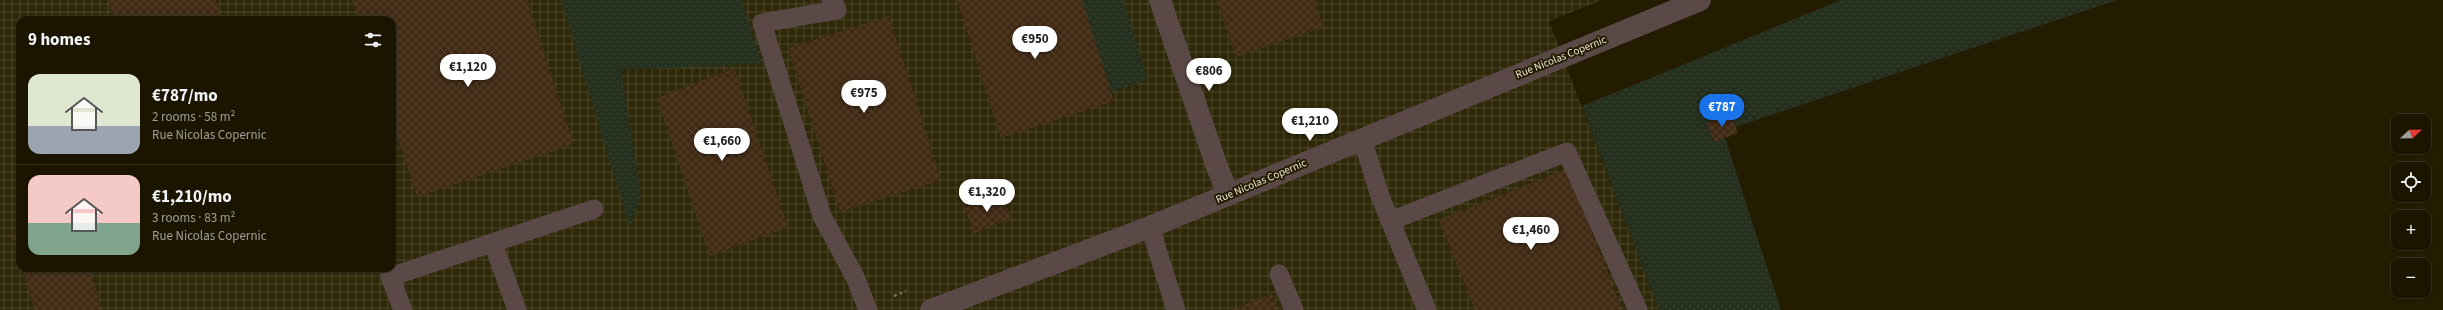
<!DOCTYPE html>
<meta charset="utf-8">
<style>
body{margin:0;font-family:"Source Sans 3",sans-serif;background:#241e0a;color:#f1f3f6;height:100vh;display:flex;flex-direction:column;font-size:15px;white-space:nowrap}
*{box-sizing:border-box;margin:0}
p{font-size:13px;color:#a09f99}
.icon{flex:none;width:22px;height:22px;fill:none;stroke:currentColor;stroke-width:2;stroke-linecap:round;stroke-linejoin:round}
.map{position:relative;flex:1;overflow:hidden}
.drawer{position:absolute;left:16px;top:16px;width:380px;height:256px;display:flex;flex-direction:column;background:#1b1500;border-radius:12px;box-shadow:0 1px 3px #0004,0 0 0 1px #393422}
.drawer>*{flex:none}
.needle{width:26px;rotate:68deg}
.fabs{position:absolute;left:2391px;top:114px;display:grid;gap:8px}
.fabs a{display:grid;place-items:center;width:40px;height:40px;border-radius:8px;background:#1b1500;box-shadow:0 1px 3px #0004,0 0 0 1px #393422;font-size:20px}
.price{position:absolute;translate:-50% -34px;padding:0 9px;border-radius:14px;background:#fff;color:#222;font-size:13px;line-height:26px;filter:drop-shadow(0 1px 2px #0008)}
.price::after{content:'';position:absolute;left:50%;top:24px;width:12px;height:9px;margin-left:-6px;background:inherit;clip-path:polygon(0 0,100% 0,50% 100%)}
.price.current{background:#1a73e8;color:#fff}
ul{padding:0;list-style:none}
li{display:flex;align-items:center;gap:12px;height:100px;padding:0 12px}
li+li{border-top:1px solid #393422}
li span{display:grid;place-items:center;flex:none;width:112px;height:80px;border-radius:12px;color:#555}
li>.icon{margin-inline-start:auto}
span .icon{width:48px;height:48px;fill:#fffc;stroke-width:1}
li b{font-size:17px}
h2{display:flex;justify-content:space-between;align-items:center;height:48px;padding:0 12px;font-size:17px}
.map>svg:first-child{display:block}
.industrial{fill:url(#industrial-grid);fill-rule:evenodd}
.grass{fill:url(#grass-dots)}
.building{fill:url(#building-cross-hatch)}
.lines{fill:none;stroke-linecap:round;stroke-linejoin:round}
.path{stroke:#777059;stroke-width:2.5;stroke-dasharray:3 3;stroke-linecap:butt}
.service{stroke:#5b4948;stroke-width:19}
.minor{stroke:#5b4948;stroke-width:22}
.labels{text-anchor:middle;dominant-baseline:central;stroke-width:4;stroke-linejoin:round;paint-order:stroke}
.street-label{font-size:11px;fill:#ebe6d5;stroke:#241c00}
</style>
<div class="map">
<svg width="2443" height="310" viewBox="0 0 2443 310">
<defs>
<pattern id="industrial-grid" width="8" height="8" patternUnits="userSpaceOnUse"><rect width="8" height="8" fill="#2f2809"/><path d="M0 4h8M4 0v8" fill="none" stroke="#4d472c"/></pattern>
<pattern id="grass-dots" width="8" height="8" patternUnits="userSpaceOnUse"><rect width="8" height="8" fill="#25301f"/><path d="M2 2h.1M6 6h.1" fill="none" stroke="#3a4434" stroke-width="1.8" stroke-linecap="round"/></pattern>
<pattern id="building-cross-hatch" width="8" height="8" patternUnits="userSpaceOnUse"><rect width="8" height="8" fill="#422b15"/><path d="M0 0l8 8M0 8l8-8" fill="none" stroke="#54402b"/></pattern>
</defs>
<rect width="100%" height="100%" fill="#241c00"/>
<path class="industrial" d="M0,0H1603L1549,21L1659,310H0ZM20,20H392V268H20Z"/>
<g class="grass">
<path d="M561,0H741L762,64L621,70L641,194L630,228Z"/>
<path d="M1082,0H1123L1148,80L1111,92Z"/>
<path d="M1841,0H2117L1735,127L1731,114L1707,123L1714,142L1725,138L1781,310H1659L1582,106Z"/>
</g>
<g class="building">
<path d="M108,0H215L222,20H115Z"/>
<path d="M352,0H527L574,144L417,197L392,121V20H359Z"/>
<path d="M957,0H1082L1114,101L1001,138Z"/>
<path d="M1217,0H1314L1323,27L1236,57Z"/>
<path d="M889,16L941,180L840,212L788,48Z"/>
<path d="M734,68L788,227L710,256L657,98Z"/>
<path d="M1731,114L1738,133L1714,142L1707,123Z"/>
<path d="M1567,169L1622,310H1475L1439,220Z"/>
<path d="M1000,193L1011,218L973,234L965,208Z"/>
<path d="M20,235V259L13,237Z"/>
<path d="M22,268H89L102,310H35Z"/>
<path d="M1272,294L1278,310H1230Z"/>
</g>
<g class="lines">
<path class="path" d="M894,296L906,291"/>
<g class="service">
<path d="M831,0L837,10L762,23L822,216L855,277L868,310"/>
<path d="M1362,138L1380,196L1427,310"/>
<path d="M1390,221L1567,152L1638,310"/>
<path d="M1150,227L1176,310"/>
<path d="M493,243L517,310"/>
<path d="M1279,274L1294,310"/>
<path d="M403,310L390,277L594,209"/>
</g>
<g class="minor">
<path d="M1160,0L1217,167L1229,195"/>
<path d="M931,310L1150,227L1700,0"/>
</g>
</g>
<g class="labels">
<g class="street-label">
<text transform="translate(1561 57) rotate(-22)">Rue Nicolas Copernic</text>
<text transform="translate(1261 181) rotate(-23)">Rue Nicolas Copernic</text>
</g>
</g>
</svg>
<div class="fabs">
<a><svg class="needle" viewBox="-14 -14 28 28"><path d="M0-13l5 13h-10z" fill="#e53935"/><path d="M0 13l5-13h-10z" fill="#a09f99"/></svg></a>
<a><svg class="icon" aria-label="locate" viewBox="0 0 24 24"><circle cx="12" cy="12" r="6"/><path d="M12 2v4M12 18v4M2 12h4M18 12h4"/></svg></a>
<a>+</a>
<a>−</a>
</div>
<b class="price" style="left:1035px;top:60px">€950</b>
<b class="price" style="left:468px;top:88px">€1,120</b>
<b class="price" style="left:1209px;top:92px">€806</b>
<b class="price" style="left:864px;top:114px">€975</b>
<b class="price current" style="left:1722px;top:128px">€787</b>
<b class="price" style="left:1310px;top:142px">€1,210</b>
<b class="price" style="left:722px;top:162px">€1,660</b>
<b class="price" style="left:987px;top:213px">€1,320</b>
<b class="price" style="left:1531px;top:251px">€1,460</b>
<section class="drawer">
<h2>9 homes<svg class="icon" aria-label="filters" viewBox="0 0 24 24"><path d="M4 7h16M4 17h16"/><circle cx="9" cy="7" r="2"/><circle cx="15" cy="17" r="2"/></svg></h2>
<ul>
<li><span style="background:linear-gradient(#dfe7d0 65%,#9aa5b1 0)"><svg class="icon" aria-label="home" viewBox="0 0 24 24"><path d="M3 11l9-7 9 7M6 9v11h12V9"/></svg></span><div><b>€787/mo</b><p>2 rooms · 58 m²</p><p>Rue Nicolas Copernic</p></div></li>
<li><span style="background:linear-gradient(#f6c9c9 60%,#7fa58c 0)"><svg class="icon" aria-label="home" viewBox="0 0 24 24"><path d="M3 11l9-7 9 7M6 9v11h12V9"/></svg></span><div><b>€1,210/mo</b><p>3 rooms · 83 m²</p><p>Rue Nicolas Copernic</p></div></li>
</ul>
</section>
</div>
